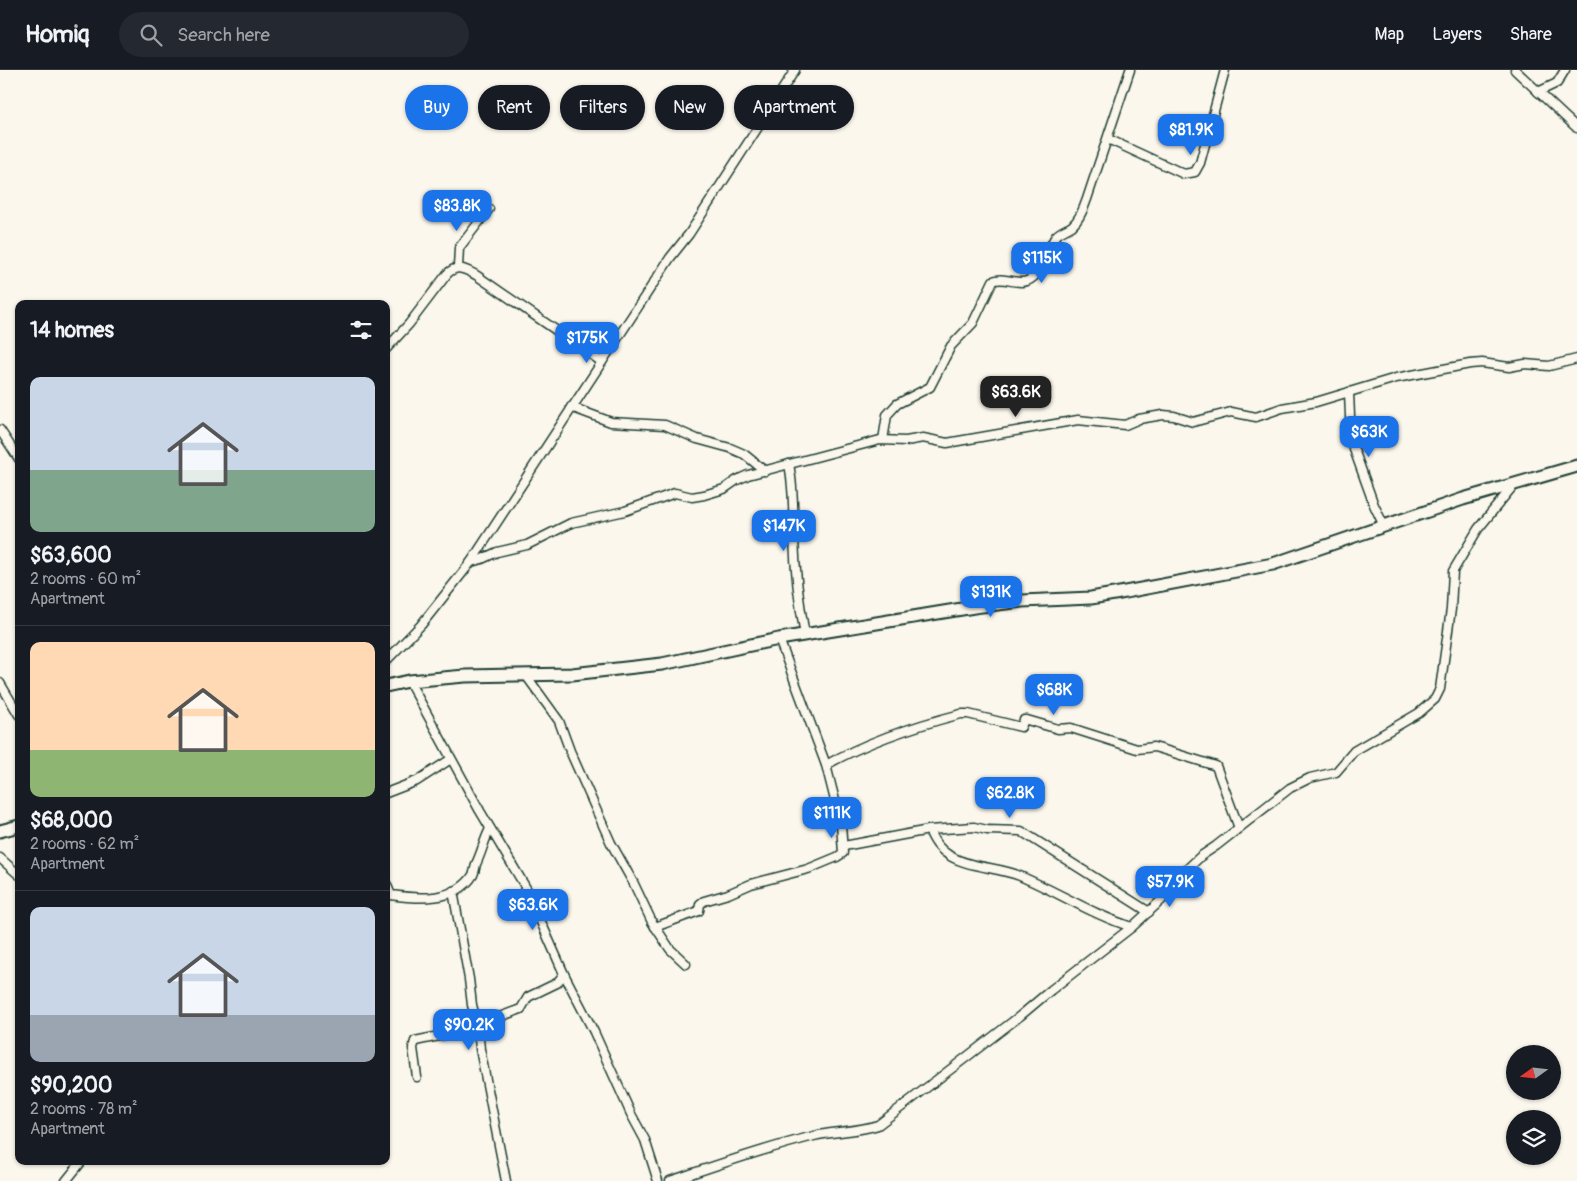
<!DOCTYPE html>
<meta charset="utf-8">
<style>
body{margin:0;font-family:Pangolin,sans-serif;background:#242831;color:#f1f3f6;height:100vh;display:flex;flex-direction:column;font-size:19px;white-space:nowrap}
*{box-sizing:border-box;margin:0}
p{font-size:16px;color:#9ea1a6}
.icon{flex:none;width:28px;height:28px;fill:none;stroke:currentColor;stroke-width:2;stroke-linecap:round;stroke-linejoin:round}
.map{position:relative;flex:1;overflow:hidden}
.side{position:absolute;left:15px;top:230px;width:375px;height:865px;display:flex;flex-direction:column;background:#171b24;border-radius:10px;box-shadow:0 1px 4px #0004}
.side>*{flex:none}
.top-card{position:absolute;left:405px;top:15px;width:475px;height:45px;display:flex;gap:10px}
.needle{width:32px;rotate:255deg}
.buttons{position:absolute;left:1506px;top:975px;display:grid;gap:10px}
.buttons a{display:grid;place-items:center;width:55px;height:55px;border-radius:50%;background:#171b24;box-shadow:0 1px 4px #0004;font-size:25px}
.price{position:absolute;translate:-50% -42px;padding:0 11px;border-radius:10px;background:#1a73e8;color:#fff;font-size:16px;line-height:32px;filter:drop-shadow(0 1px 2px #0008)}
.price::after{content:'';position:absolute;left:50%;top:30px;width:15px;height:11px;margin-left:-8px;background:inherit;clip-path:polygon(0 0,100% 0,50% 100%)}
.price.active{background:#222;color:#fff}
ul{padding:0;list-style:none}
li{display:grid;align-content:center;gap:10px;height:265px;padding:0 15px}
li+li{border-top:1px solid #363941}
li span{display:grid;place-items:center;height:155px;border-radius:10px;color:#555}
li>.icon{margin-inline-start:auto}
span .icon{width:90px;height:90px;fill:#fffc;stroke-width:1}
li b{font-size:21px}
h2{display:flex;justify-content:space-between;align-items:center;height:60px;padding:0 15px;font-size:21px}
.pill{padding:0 18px;border-radius:22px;background:#171b24;box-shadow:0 1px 4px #0004;font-size:18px;line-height:45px}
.pill.active{background:#1a73e8;color:#fff}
header{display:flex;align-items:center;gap:30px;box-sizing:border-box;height:70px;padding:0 25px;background:#171b24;border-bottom:1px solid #363941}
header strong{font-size:24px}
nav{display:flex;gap:28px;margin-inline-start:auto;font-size:18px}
.search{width:350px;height:45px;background:#242831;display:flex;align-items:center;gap:12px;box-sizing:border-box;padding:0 18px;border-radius:28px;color:#9ea1a6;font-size:19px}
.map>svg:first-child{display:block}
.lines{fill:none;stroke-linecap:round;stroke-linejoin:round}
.street-casing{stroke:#1f3d34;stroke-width:11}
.secondary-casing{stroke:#1f3d34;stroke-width:15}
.street{stroke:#fbf7ec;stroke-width:8}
.secondary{stroke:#fbf7ec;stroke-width:11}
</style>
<header>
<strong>Homiq</strong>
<div class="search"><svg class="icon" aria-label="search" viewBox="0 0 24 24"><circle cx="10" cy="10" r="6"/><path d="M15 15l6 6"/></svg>Search here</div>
<nav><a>Map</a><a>Layers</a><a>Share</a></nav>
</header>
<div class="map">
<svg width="1577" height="1111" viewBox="0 0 1577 1111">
<rect width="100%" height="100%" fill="#fbf7ec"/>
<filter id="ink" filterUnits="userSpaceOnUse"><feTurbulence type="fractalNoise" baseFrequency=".02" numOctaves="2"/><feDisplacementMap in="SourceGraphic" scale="10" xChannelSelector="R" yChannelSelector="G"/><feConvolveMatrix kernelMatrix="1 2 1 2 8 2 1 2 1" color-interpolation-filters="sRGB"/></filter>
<g filter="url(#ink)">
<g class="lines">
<defs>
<g id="street">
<path d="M1515,0L1577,58"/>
<path d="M1538,22L1557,13L1565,0"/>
<path d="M1108,69L1184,104L1195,102L1200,93L1225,0"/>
<path d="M458,197L459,178L489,139"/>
<path d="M386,279L409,254L447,204C457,194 465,199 476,205L602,292"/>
<path d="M1349,322L1351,371L1374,435L1384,456"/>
<path d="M571,337L611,352L665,355L697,369L730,378L744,384L765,401"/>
<path d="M0,360L19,389"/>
<path d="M883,370L887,345L897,334L930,317L951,276L973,253L993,211C1004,206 1015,215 1027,211C1044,204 1046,180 1056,166C1060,161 1066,160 1072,156C1079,150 1084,138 1087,129L1130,0"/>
<path d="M789,394C794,419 793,443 794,468C795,500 799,533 805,565"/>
<path d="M471,492L482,489L497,482L527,475L571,453L625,441L675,423L692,427L704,425L724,419L737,410L748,405L880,370L906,371L923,368L947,373L1078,350L1125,355L1139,349L1163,345L1174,346L1193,352L1231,342L1256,347L1282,338L1316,332L1396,308L1470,294L1482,293L1509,297L1525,294L1549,296L1577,289"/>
<path d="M386,591L421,555L471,492L670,188L689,164L795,0"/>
<path d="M525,604L559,651L570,681L611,773L634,814L652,852L670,879L686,894"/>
<path d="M409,611L480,741L526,818L564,904L594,962L631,1044L645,1070L658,1111"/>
<path d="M0,613L19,645"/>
<path d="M826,695C868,671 914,656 961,644H968L1021,657L1024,650H1027L1058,659L1071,658L1137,679L1154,677L1161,679L1216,696L1239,758"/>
<path d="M386,723L417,711L451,689"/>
<path d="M929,760C934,772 939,779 950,786C971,798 998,797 1020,806C1058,822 1093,845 1132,857"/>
<path d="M844,776L929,760L974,757L987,760L1021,761L1149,842"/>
<path d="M0,788L19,805"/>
<path d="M386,813L391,825C418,829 456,832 473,805C475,801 475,798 476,794C482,782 484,770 490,759"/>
<path d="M655,857L699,841L700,834L704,831L728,824L751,814L808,799L837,787L843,783L841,754L826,695L779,569"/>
<path d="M417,1007L413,978L415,971L478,958L472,935L469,909L453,821"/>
<path d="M66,1111L82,1091"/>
<path d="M506,1111L480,979L478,958L494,949L521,939L528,927L557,913L564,904"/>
<path d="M670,1111C717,1095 765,1078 814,1066C835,1061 857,1062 878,1055L1020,946L1051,920L1132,857L1167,825L1185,801L1201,786L1216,776L1290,718L1310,708L1336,702L1354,681L1419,643L1435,629L1440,619L1451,539L1453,501L1478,459L1513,416"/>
</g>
<g id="secondary">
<path d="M386,616L409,611L465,606L572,604L662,594L779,569L974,537L1022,531L1091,528L1120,523L1273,494L1463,429L1577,396"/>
<path d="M0,761L19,756"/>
</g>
</defs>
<use href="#street" class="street-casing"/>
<use href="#secondary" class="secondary-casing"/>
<use href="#street" class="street"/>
<use href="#secondary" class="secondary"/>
</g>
</g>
</svg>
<div class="buttons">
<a><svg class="needle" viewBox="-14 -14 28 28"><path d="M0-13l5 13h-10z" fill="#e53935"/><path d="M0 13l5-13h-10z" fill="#9ea1a6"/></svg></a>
<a><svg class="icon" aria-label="layers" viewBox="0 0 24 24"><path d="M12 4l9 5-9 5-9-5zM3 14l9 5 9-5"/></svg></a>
</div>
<b class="price" style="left:1191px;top:86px">$81.9K</b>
<b class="price" style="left:457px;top:162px">$83.8K</b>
<b class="price" style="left:1042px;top:214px">$115K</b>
<b class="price" style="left:587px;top:294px">$175K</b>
<b class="price active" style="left:1016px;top:348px">$63.6K</b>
<b class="price" style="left:1369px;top:388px">$63K</b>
<b class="price" style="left:784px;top:482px">$147K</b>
<b class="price" style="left:991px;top:548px">$131K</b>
<b class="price" style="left:1054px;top:646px">$68K</b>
<b class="price" style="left:1010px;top:749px">$62.8K</b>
<b class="price" style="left:832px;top:769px">$111K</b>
<b class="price" style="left:1170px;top:838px">$57.9K</b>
<b class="price" style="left:533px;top:861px">$63.6K</b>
<b class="price" style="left:469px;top:981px">$90.2K</b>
<div class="top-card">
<a class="pill active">Buy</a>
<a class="pill">Rent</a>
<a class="pill">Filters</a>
<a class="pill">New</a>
<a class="pill">Apartment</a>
</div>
<section class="side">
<h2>14 homes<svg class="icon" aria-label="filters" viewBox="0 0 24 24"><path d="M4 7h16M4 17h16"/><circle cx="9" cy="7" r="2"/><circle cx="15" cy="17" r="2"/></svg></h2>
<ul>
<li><span style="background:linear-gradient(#c9d6e8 60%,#7fa58c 0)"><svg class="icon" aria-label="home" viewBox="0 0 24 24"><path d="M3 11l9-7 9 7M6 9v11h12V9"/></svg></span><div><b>$63,600</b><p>2 rooms · 60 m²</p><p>Apartment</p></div></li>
<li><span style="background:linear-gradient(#ffd9b3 70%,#8fb573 0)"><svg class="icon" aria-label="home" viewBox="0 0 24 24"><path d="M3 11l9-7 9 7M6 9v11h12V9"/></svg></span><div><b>$68,000</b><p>2 rooms · 62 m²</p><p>Apartment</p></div></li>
<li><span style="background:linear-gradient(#c9d6e8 70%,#9aa5b1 0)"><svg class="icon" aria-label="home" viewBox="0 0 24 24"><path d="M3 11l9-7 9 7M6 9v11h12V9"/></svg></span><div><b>$90,200</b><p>2 rooms · 78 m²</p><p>Apartment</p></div></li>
</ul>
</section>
</div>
